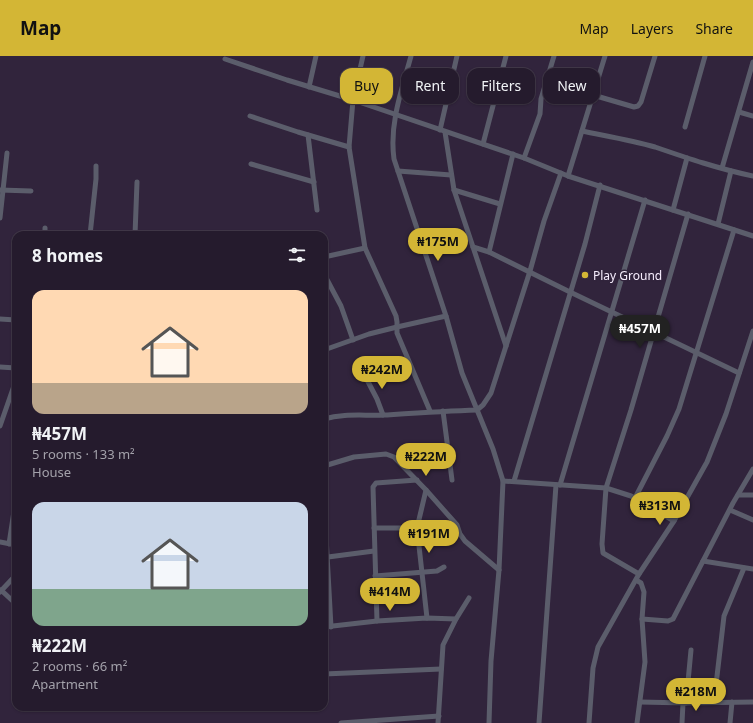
<!DOCTYPE html>
<meta charset="utf-8">
<style>
body{margin:0;font-family:"Noto Sans",sans-serif;background:#2d2435;color:#f1f3f6;height:100vh;display:flex;flex-direction:column;font-size:15px;white-space:nowrap}
*{box-sizing:border-box;margin:0}
p{font-size:13px;color:#a3a1aa}
.icon{flex:none;width:22px;height:22px;fill:none;stroke:currentColor;stroke-width:2;stroke-linecap:round;stroke-linejoin:round}
.map{position:relative;flex:1;overflow:hidden}
.details{position:absolute;left:12px;top:175px;width:316px;height:480px;display:flex;flex-direction:column;background:#251b2d;border-radius:12px;box-shadow:0 1px 3px #0004,0 0 0 1px #423949}
.details>*{flex:none}
.top-card{position:absolute;left:340px;top:12px;width:353px;height:36px;display:flex;gap:8px}
.price{position:absolute;translate:-50% -34px;padding:0 9px;border-radius:14px;background:#d3b635;color:#111;font-size:13px;line-height:26px;filter:drop-shadow(0 1px 2px #0008)}
.price::after{content:'';position:absolute;left:50%;top:24px;width:12px;height:9px;margin-left:-6px;background:inherit;clip-path:polygon(0 0,100% 0,50% 100%)}
.price.current{background:#222;color:#fff}
ul{padding:0;list-style:none}
li{display:grid;align-content:center;gap:8px;height:212px;padding:0 20px}
li span{display:grid;place-items:center;height:124px;border-radius:12px;color:#555}
li>.icon{margin-inline-start:auto}
span .icon{width:72px;height:72px;fill:#fffc;stroke-width:1}
li b{font-size:17px}
h2{display:flex;justify-content:space-between;align-items:center;height:48px;padding:0 20px;font-size:17px}
.chip{padding:0 14px;border-radius:12px;background:#251b2d;box-shadow:0 1px 3px #0004,0 0 0 1px #423949;font-size:14px;line-height:36px}
.chip.current{background:#d3b635;color:#111}
header{display:flex;align-items:center;gap:24px;box-sizing:border-box;height:56px;padding:0 20px;background:#d3b635;color:#111}
header strong{font-size:19px}
nav{display:flex;gap:22px;margin-inline-start:auto;font-size:14px}
.map>svg:first-child{display:block}
.lines{fill:none;stroke-linecap:round;stroke-linejoin:round}
.minor{stroke:#5b5d6b;stroke-width:5}
.poi-dot{fill:#d3b635;stroke:#31243c;stroke-width:1.5}
.labels{text-anchor:middle;dominant-baseline:central;stroke-width:3;stroke-linejoin:round;paint-order:stroke}
.poi-label{font-size:12px;fill:#f5ecfc;stroke:#31243c;text-anchor:start}
</style>
<header>
<strong>Map</strong>
<nav><a>Map</a><a>Layers</a><a>Share</a></nav>
</header>
<div class="map">
<svg width="753" height="667" viewBox="0 0 753 667">
<rect width="100%" height="100%" fill="#31243c"/>
<g class="lines">
<g class="minor">
<path d="M363,0L353,44L349,91L365,192L396,260L397,266V277L430,355"/>
<path d="M411,0C402,33 389,68 394,103L446,260L462,317L493,393L503,425L499,514L491,605L489,667"/>
<path d="M225,3L287,24L353,44L524,102L568,120L753,180"/>
<path d="M309,31L316,0"/>
<path d="M593,39L634,51L638,50L641,46L655,0"/>
<path d="M739,56L753,60"/>
<path d="M250,60L298,76L349,91"/>
<path d="M685,71L705,0"/>
<path d="M440,74L457,0"/>
<path d="M582,75C606,80 631,84 655,91C687,102 719,113 753,120"/>
<path d="M445,76L454,134L506,290"/>
<path d="M308,79L317,154"/>
<path d="M483,88L506,0"/>
<path d="M524,102L540,58L541,43L554,0"/>
<path d="M251,108L314,126"/>
<path d="M722,112L753,6"/>
<path d="M398,115L451,119"/>
<path d="M568,120L605,0"/>
<path d="M0,134L31,135"/>
<path d="M454,134L500,148"/>
<path d="M673,154L687,102"/>
<path d="M0,162L7,97"/>
<path d="M718,168L731,115"/>
<path d="M45,179V172"/>
<path d="M90,179L96,123V110"/>
<path d="M135,179L137,126"/>
<path d="M473,191L489,196L570,236L739,317"/>
<path d="M489,196L513,98"/>
<path d="M324,201L365,192"/>
<path d="M324,218L341,250L353,284"/>
<path d="M0,263L16,264"/>
<path d="M324,294L369,278L397,271L446,260"/>
<path d="M0,311L16,312"/>
<path d="M364,318L377,343L383,359"/>
<path d="M443,355L452,424"/>
<path d="M324,363C344,357 364,360 385,359C416,357 446,355 477,354L483,349L491,337L530,215L544,165L561,117"/>
<path d="M0,370L16,324"/>
<path d="M324,410L354,401L386,398L394,401L426,434L457,469L460,478L465,485L499,514"/>
<path d="M503,425L606,432L631,440L674,465"/>
<path d="M514,425L585,188L600,129"/>
<path d="M560,429L645,144"/>
<path d="M426,434L417,472L427,562"/>
<path d="M738,439H753"/>
<path d="M635,442L667,380L679,353L734,174"/>
<path d="M324,444L331,571"/>
<path d="M730,454L753,464"/>
<path d="M374,472H417"/>
<path d="M0,486L16,489"/>
<path d="M9,488L16,442"/>
<path d="M328,501L374,495"/>
<path d="M703,505L753,513"/>
<path d="M639,518L603,497L602,488L606,432L631,354L688,158"/>
<path d="M375,520L437,515L444,511"/>
<path d="M636,524L641,527L644,536L642,563L645,606L637,667"/>
<path d="M1,534L16,548"/>
<path d="M0,536L16,519"/>
<path d="M642,563L668,565L673,563L733,447L753,413"/>
<path d="M377,565L373,431L376,427L417,424"/>
<path d="M324,571L377,565L427,562L456,563"/>
<path d="M324,618L441,613"/>
<path d="M640,646L686,647L753,646"/>
<path d="M714,646L724,560L744,512"/>
<path d="M686,647L691,594"/>
<path d="M341,667L439,660"/>
<path d="M438,667L443,589L456,563L469,542"/>
<path d="M539,667L556,429"/>
<path d="M589,667L593,612L598,591L639,518L674,465L707,406L726,358L753,275"/>
<path d="M682,667L683,647"/>
<path d="M730,667L732,646"/>
</g>
</g>
<circle class="poi-dot" cx="585" cy="219" r="4"/>
<g class="labels">
<g class="poi-label">
<text x="593" y="219">Play Ground</text>
</g>
</g>
</svg>
<b class="price" style="left:438px;top:206px">₦175M</b>
<b class="price current" style="left:640px;top:293px">₦457M</b>
<b class="price" style="left:382px;top:334px">₦242M</b>
<b class="price" style="left:426px;top:421px">₦222M</b>
<b class="price" style="left:660px;top:470px">₦313M</b>
<b class="price" style="left:429px;top:498px">₦191M</b>
<b class="price" style="left:390px;top:556px">₦414M</b>
<b class="price" style="left:696px;top:656px">₦218M</b>
<div class="top-card">
<a class="chip current">Buy</a>
<a class="chip">Rent</a>
<a class="chip">Filters</a>
<a class="chip">New</a>
</div>
<section class="details">
<h2>8 homes<svg class="icon" aria-label="filters" viewBox="0 0 24 24"><path d="M4 7h16M4 17h16"/><circle cx="9" cy="7" r="2"/><circle cx="15" cy="17" r="2"/></svg></h2>
<ul>
<li><span style="background:linear-gradient(#ffd9b3 75%,#b9a48a 0)"><svg class="icon" aria-label="home" viewBox="0 0 24 24"><path d="M3 11l9-7 9 7M6 9v11h12V9"/></svg></span><div><b>₦457M</b><p>5 rooms · 133 m²</p><p>House</p></div></li>
<li><span style="background:linear-gradient(#c9d6e8 70%,#7fa58c 0)"><svg class="icon" aria-label="home" viewBox="0 0 24 24"><path d="M3 11l9-7 9 7M6 9v11h12V9"/></svg></span><div><b>₦222M</b><p>2 rooms · 66 m²</p><p>Apartment</p></div></li>
</ul>
</section>
</div>
